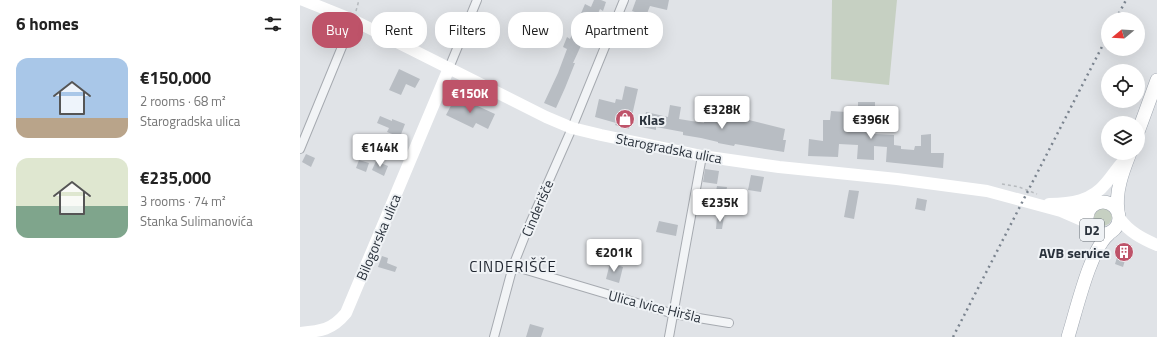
<!DOCTYPE html>
<meta charset="utf-8">
<style>
body{margin:0;font-family:"Titillium Web",sans-serif;background:#f2f2f2;color:#222;height:100vh;display:flex;flex-direction:column;font-size:15px;white-space:nowrap}
*{box-sizing:border-box;margin:0}
p{font-size:13px;color:#767676}
.icon{flex:none;width:22px;height:22px;fill:none;stroke:currentColor;stroke-width:2;stroke-linecap:round;stroke-linejoin:round}
.map{position:relative;flex:1;overflow:hidden}
.sheet{display:flex;flex-direction:column;background:#fff;width:300px}
.sheet>*{flex:none}
.guide{position:absolute;left:12px;top:12px;width:380px;height:36px;display:flex;gap:8px}
.needle{width:26px;rotate:252deg}
.buttons{position:absolute;left:801px;top:12px;display:grid;gap:8px}
.buttons a{display:grid;place-items:center;width:44px;height:44px;border-radius:50%;background:#fff;box-shadow:0 4px 16px #0002;font-size:20px}
.price{position:absolute;translate:-50% -34px;padding:0 9px;border-radius:4px;background:#fff;color:#222;font-size:13px;line-height:26px;filter:drop-shadow(0 1px 2px #0008)}
.price::after{content:'';position:absolute;left:50%;top:24px;width:12px;height:9px;margin-left:-6px;background:inherit;clip-path:polygon(0 0,100% 0,50% 100%)}
.price.active{background:#be5369;color:#fff}
ul{padding:0;list-style:none}
li{display:flex;align-items:center;gap:12px;height:100px;padding:0 16px}
li span{display:grid;place-items:center;flex:none;width:112px;height:80px;border-radius:12px;color:#555}
li>.icon{margin-inline-start:auto}
span .icon{width:48px;height:48px;fill:#fffc;stroke-width:1}
li b{font-size:17px}
h2{display:flex;justify-content:space-between;align-items:center;height:48px;padding:0 16px;font-size:17px}
.pill{padding:0 14px;border-radius:16px;background:#fff;box-shadow:0 4px 16px #0002;font-size:14px;line-height:36px}
.pill.active{background:#be5369;color:#fff}
main{display:flex;flex:1;min-height:0}
.map>svg:first-child{display:block}
.green{fill:#c6d0c2}
.building{fill:#b8bdc3}
.lines{fill:none;stroke-linecap:round;stroke-linejoin:round}
.street-casing{stroke:#a6aab0;stroke-width:10}
.primary-casing{stroke:#a1a8b1;stroke-width:14}
.path{stroke:#b6babe;stroke-width:1.5;stroke-dasharray:3 3;stroke-linecap:butt}
.street{stroke:#f2f4f6;stroke-width:8}
.secondary{stroke:#fff;stroke-width:12}
.primary{stroke:#fff;stroke-width:13}
.rail{stroke:#7b848f;stroke-width:2.5;stroke-dasharray:2 4;stroke-linecap:butt}
.labels{text-anchor:middle;dominant-baseline:central;stroke-width:4;stroke-linejoin:round;paint-order:stroke}
.shield{fill:#eff2f5;stroke:#656c74;stroke-width:1}
.shield-label{font-size:13px;font-weight:bold;fill:#2a323c}
.poi-label{font-size:14px;font-weight:bold;fill:#2a323c;stroke:#eff2f5;text-anchor:start}
.street-label{font-size:14px;fill:#2a323c;stroke:#eff2f5}
.neighbourhood-label{font-size:15px;letter-spacing:1px;fill:#1d232d;stroke:#eff2f5}
</style>
<main>
<section class="sheet">
<h2>6 homes<svg class="icon" aria-label="filters" viewBox="0 0 24 24"><path d="M4 7h16M4 17h16"/><circle cx="9" cy="7" r="2"/><circle cx="15" cy="17" r="2"/></svg></h2>
<ul>
<li><span style="background:linear-gradient(#a9c7e8 75%,#b9a48a 0)"><svg class="icon" aria-label="home" viewBox="0 0 24 24"><path d="M3 11l9-7 9 7M6 9v11h12V9"/></svg></span><div><b>€150,000</b><p>2 rooms · 68 m²</p><p>Starogradska ulica</p></div></li>
<li><span style="background:linear-gradient(#dfe7d0 60%,#7fa58c 0)"><svg class="icon" aria-label="home" viewBox="0 0 24 24"><path d="M3 11l9-7 9 7M6 9v11h12V9"/></svg></span><div><b>€235,000</b><p>3 rooms · 74 m²</p><p>Stanka Sulimanovića</p></div></li>
</ul>
</section>
<div class="map">
<svg width="857" height="337" viewBox="0 0 857 337">
<rect width="100%" height="100%" fill="#e0e3e7"/>
<g class="green">
<path d="M532,0H597L589,85L531,79Z"/>
<circle cx="803" cy="217" r="9"/>
</g>
<g class="building">
<path d="M294,0H301L306,2L303,11L300,9L286,40L284,39L273,63H275L265,88L256,108L244,103L258,73L267,49L263,47L267,37L270,39L285,4L291,7Z"/>
<path d="M336,0H369L367,10L350,6L346,16L332,11Z"/>
<path d="M329,25L336,27L334,33L345,37L343,43L325,37Z"/>
<path d="M99,69L120,79L115,88L106,84L101,95L89,90Z"/>
<path d="M325,86L338,89L329,129L315,125L316,123L295,117L299,99L315,103L316,99L322,100Z"/>
<path d="M156,96L195,114L188,129L176,123L173,128L146,115Z"/>
<path d="M558,102H575V109L586,110L585,121L575,120L574,134L594,135V145L601,146V149L614,150L615,146H621V135L631,134V153H644L643,168L586,162L587,147L574,146V160L557,159L558,145L539,144L538,157L508,156L509,139L523,141V120H530L531,111L546,112L545,131L558,132Z"/>
<path d="M370,105L381,107L379,119L404,123L405,117L421,120L423,112L442,115L443,112L450,113L449,120L485,129L483,140H486L484,152L435,144L434,146L418,143V142L401,138L383,135V132L356,127V130L343,127L346,112L368,117Z"/>
<path d="M80,116L92,121V119L105,124L100,137L87,132L89,128L77,123Z"/>
<path d="M6,154L15,158L11,167L2,162Z"/>
<path d="M59,160L69,163L66,172L56,168Z"/>
<path d="M76,161L88,166L84,176L72,170Z"/>
<path d="M405,169L419,171L417,184L403,182Z"/>
<path d="M451,175L464,177L461,192L448,190Z"/>
<path d="M417,186L427,187L425,198L415,197Z"/>
<path d="M549,190L559,191L554,219L544,217Z"/>
<path d="M617,198L627,200L625,211L615,209Z"/>
<path d="M417,216L424,217L422,229H416Z"/>
<path d="M359,221L378,225L376,236L356,232Z"/>
<path d="M821,244L832,247L828,257H826L823,267L815,264Z"/>
<path d="M82,256L88,258L87,263L97,267L95,272L78,267Z"/>
<path d="M310,263L323,267L319,283L306,279Z"/>
<path d="M230,324L244,328L241,337H226Z"/>
</g>
<g class="lines">
<defs>
<g id="street">
<path d="M149,68L177,0"/>
<path d="M0,149L53,20"/>
<path d="M213,266L374,314L429,323"/>
<path d="M194,337L213,266L228,228L269,135L324,0"/>
<path d="M369,337L402,156"/>
</g>
<g id="primary">
<path d="M838,132L857,80"/>
<circle cx="803" cy="218" r="16"/>
<path d="M818,211C815,191 823,171 830,153"/>
<path d="M768,337C776,312 790,249 809,234"/>
</g>
</defs>
<use href="#street" class="street-casing"/>
<use href="#primary" class="primary-casing"/>
<g class="path">
<path d="M56,11L59,0"/>
<path d="M702,184L719,187L737,194"/>
</g>
<use href="#street" class="street"/>
<g class="secondary">
<path d="M3,0L53,20L246,117L272,128L301,135L402,156L479,167L597,179L687,191L761,211L784,221L788,223"/>
<path d="M749,204C771,204 792,201 806,183C814,174 819,164 829,156"/>
<path d="M766,211H780L790,208"/>
<path d="M820,219C829,232 843,239 857,245"/>
<path d="M0,333C21,331 32,330 46,313L149,68"/>
</g>
<use href="#primary" class="primary"/>
<g class="rail">
<path d="M816,19L826,0"/>
<path d="M653,337L808,35"/>
</g>
</g>
<defs>
<symbol id="shop-disc" viewBox="-11 -11 22 22"><circle r="9.5" fill="#be5369" stroke="#eff2f5"/><path d="M-5-2.5h2.3a2.7 3.5 0 0 1 5.4 0H5L5.5 6h-11ZM-1.5-2.5h3a1.5 2.3 0 0 0-3 0Z" fill="#fff"/></symbol>
<symbol id="building-disc" viewBox="-11 -11 22 22"><circle r="9.5" fill="#be5369" stroke="#eff2f5"/><path d="M-4-6H4V6H1V3H-1V6H-4ZM-2.5-4.3h1.7v1.8h-1.7ZM.8-4.3h1.7v1.8H.8ZM-2.5-1h1.7V.8h-1.7ZM.8-1h1.7V.8H.8Z" fill="#fff"/></symbol>
</defs>
<g fill-rule="evenodd">
<use href="#shop-disc" x="314" y="108" width="22" height="22"/>
<use href="#building-disc" x="813" y="241" width="22" height="22"/>
</g>
<g class="labels">
<rect class="shield" x="780" y="219" width="24" height="22" rx="3"/>
<g class="shield-label">
<text x="792" y="230">D2</text>
</g>
<g class="poi-label">
<text x="339" y="119">Klas</text>
<text x="810" y="252" text-anchor="end">AVB service</text>
</g>
<g class="street-label">
<text transform="translate(369 148) rotate(11)">Starogradska ulica</text>
<text transform="translate(237 208) rotate(-67)">Cinderišče</text>
<text transform="translate(78 237) rotate(-67)">Bilogorska ulica</text>
<text transform="translate(355 306) rotate(14)">Ulica Ivice Hiršla</text>
</g>
<g class="neighbourhood-label">
<text x="213" y="266">CINDERIŠČE</text>
</g>
</g>
</svg>
<div class="buttons">
<a><svg class="needle" viewBox="-14 -14 28 28"><path d="M0-13l5 13h-10z" fill="#e53935"/><path d="M0 13l5-13h-10z" fill="#767676"/></svg></a>
<a><svg class="icon" aria-label="locate" viewBox="0 0 24 24"><circle cx="12" cy="12" r="6"/><path d="M12 2v4M12 18v4M2 12h4M18 12h4"/></svg></a>
<a><svg class="icon" aria-label="layers" viewBox="0 0 24 24"><path d="M12 4l9 5-9 5-9-5zM3 14l9 5 9-5"/></svg></a>
</div>
<b class="price active" style="left:170px;top:114px">€150K</b>
<b class="price" style="left:422px;top:130px">€328K</b>
<b class="price" style="left:571px;top:140px">€396K</b>
<b class="price" style="left:80px;top:168px">€144K</b>
<b class="price" style="left:420px;top:223px">€235K</b>
<b class="price" style="left:314px;top:273px">€201K</b>
<div class="guide">
<a class="pill active">Buy</a>
<a class="pill">Rent</a>
<a class="pill">Filters</a>
<a class="pill">New</a>
<a class="pill">Apartment</a>
</div>
</div>
</main>
